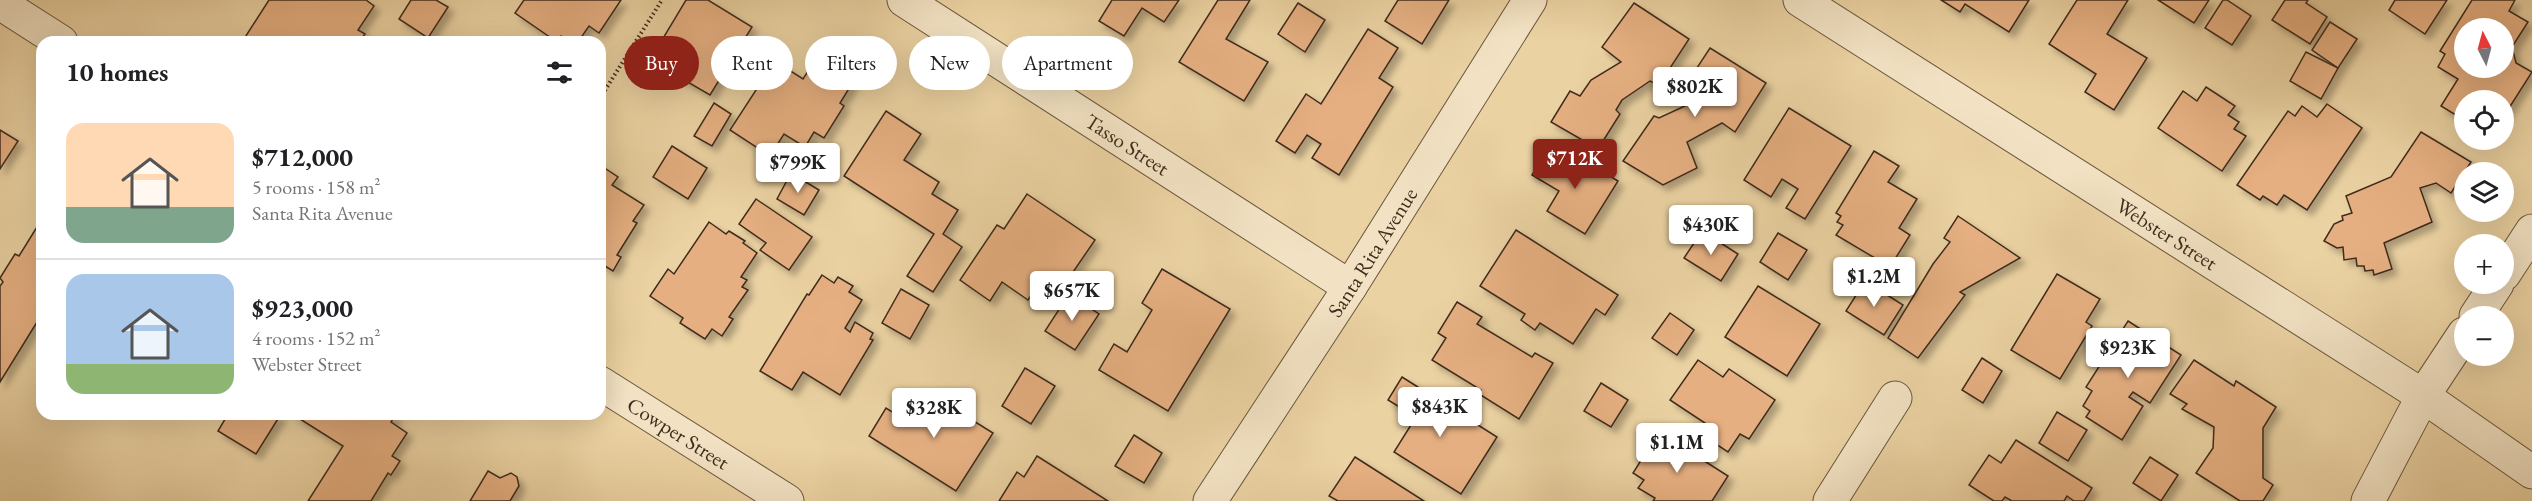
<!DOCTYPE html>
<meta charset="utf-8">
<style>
body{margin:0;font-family:"EB Garamond",serif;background:#f6f6f6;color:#202124;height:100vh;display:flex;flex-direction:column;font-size:22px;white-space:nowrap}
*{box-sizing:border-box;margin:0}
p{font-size:20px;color:#757577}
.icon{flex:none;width:33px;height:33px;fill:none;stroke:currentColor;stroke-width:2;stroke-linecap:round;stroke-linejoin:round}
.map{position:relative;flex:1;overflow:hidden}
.sheet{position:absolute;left:36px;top:36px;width:570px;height:384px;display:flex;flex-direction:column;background:#fff;border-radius:18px;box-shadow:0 6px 24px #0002}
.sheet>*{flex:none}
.hud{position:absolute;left:624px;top:36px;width:570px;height:54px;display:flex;gap:12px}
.needle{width:39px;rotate:354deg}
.fabs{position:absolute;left:2454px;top:18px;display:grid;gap:12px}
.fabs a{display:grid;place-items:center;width:60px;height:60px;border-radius:50%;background:#fff;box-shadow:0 6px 24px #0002;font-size:30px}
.price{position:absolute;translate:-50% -51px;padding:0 14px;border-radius:6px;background:#fff;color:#222;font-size:20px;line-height:39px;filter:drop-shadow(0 2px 3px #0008)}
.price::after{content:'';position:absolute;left:50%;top:36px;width:18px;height:14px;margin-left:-9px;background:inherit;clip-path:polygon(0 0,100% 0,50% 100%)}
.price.current{background:#8f2418;color:#fff}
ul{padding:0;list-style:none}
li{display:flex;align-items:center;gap:18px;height:150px;padding:0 30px}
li+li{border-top:2px solid #e0e0e0}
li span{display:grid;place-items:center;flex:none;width:168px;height:120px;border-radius:18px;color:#555}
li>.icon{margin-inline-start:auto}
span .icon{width:72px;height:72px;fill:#fffc;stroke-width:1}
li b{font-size:26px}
h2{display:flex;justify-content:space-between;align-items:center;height:72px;padding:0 30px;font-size:26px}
.chip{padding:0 21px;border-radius:27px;background:#fff;box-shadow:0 6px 24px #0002;font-size:21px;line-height:54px}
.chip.current{background:#8f2418;color:#fff}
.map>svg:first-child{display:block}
.building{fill:#e5af81;stroke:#3f2c1d;stroke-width:1.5;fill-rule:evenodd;filter:url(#shadow)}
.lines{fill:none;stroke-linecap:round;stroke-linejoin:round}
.minor-casing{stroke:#6a563e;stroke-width:35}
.path{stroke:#3f2c1d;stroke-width:4;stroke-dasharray:1.5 3;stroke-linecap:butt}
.minor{stroke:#f2e2c3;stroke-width:33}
.labels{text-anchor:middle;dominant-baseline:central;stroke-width:6;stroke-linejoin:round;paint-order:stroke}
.street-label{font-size:21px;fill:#3f2c1d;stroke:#f2e2c3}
</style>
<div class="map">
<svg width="2532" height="501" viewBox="0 0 2532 501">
<defs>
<filter id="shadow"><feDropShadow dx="5.5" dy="5.5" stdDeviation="3" flood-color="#0004"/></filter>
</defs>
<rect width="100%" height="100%" fill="#ebd2a2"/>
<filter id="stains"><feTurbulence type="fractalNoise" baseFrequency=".00333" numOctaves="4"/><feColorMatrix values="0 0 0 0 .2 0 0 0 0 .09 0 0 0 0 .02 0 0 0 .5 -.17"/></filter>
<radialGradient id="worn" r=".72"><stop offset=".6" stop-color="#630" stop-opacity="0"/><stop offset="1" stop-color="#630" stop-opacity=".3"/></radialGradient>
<g class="building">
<path d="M269,0H366L374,6L358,30L365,34L359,42H242Z"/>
<path d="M411,0H436L448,7L428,38L399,19Z"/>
<path d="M524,0H621L599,33L589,26L578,42H570L561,36L557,42L515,13Z"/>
<path d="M686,0H708L752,27L710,95L679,77L688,63L659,45Z"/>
<path d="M1112,0H1179L1164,22L1142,8L1124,36L1099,21Z"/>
<path d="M1218,0H1250L1226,39L1268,62L1244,101L1179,62Z"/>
<path d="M1398,0H1449L1422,44L1385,21Z"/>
<path d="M1941,0H2029L2009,32L1965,4L1960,12Z"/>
<path d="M2077,0H2128L2107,34L2147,58L2114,110L2085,92L2096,74L2049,44Z"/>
<path d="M2158,0H2209L2194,23Z"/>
<path d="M2223,0H2227L2251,16L2232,45L2205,28Z"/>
<path d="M2285,0H2308L2306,3L2327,17L2310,44L2272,20Z"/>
<path d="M2395,0H2447L2425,34L2389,10Z"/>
<path d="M2472,0H2515L2509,11L2528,22L2512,47L2516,63L2532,72L2504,116V100H2464V120L2441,106L2458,79L2438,67L2445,54L2440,51ZM2464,28H2504V68H2464Z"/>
<path d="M1298,3L1325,20L1305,52L1278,34Z"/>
<path d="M1634,3L1689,39L1659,85L1650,81L1622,100L1616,110L1620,114L1598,149L1551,122L1570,91L1580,96L1591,80L1621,62L1602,47Z"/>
<path d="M2330,22L2357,39L2338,68L2312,50Z"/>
<path d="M1368,29L1398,48L1379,78L1393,87L1339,175L1312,158L1321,144L1307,135L1295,153L1276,141L1306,94L1321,104Z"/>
<path d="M1710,48L1766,83L1735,132L1722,123L1687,142L1697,168L1663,185L1623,161L1654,116L1659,118L1700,99L1685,86Z"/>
<path d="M2306,52L2338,68L2321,99L2290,81Z"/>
<path d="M816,59L853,82L840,103L844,106L824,138L814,132L805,147L784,134L770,156L730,130L775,61L803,79Z"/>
<path d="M2206,87L2235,106L2228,115L2239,122L2234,129L2246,136L2222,171L2158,128L2183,91L2197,101Z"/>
<path d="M714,103L731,114L712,146L694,136Z"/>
<path d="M2327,104L2362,128L2307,210L2284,195L2277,205L2263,196L2260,200L2237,185L2288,111L2295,116L2302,106L2317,117Z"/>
<path d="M1789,108L1851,146L1805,219L1786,208L1798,189L1782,179L1771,197L1744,180Z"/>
<path d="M886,111L921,134L904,160L939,182L932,194L958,210L943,234L962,247L933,292L907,276L934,234L844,176Z"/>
<path d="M0,130L18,141L0,169Z"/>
<path d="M2421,132L2471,162L2451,193L2436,183L2420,188L2432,222L2384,243L2392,269L2374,275L2373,270L2365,271L2364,266H2357L2356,258L2344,260L2343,247L2337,248L2324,241L2334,224L2343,220L2342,216L2352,213L2346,196L2391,177Z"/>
<path d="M672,146L707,168L688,199L653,177Z"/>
<path d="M1547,149L1580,169L1585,161L1618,181L1585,234L1547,211L1559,191L1532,175Z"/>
<path d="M1874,151L1899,166L1888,182L1917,199L1899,228L1910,235L1890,267L1836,235L1843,225L1837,222L1841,216L1836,213Z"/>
<path d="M600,165L618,177L612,185L644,205L633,221L637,223L617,255L621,257L613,271L600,263Z"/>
<path d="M791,173L819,190L804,215L777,199Z"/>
<path d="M1027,194L1095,240L1071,275L1077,278L1064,297L1054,291L1046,303L1032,294L1028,300L1002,282L990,301L960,280L997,225L1004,229Z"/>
<path d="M756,199L812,237L789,270L760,250L766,243L739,224Z"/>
<path d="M1958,216L2020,258L1960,292L1965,295L1918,358L1888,338L1933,264L1950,242L1944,238Z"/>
<path d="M42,219V314L0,382V286L3,282L0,278L15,254L19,256Z"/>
<path d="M709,222L726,234L729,231L745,241L743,243L757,253L741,277L747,280L742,287L748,290L729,317L733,319L722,336L712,329L705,339L680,323L683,318L650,296L668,269L674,274Z"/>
<path d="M1516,230L1618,295L1605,315L1596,309L1573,344L1540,323L1535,330L1521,320L1525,314L1480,286Z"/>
<path d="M1702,231L1738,254L1721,281L1684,258Z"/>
<path d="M1778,233L1807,250L1788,280L1760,262Z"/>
<path d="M1162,269L1230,309L1168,411L1099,370L1114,344L1127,352L1152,310L1142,303Z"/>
<path d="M2057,274L2100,299L2086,322L2092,326L2060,379L2011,350Z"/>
<path d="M822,275L834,283L838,277L853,286L849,292L862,300L845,328L850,332L855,322L873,333L870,339L873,340L840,395L803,372L792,390L760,371L807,294L809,295Z"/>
<path d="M1865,281L1903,305L1884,335L1846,311Z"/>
<path d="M1758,286L1820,324L1787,376L1725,337Z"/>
<path d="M901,289L929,305L910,339L882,323Z"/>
<path d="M1069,294L1099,314L1075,350L1045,331Z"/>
<path d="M1457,302L1482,317L1477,324L1532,357L1535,353L1553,363L1519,419L1479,394L1481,390L1432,360L1446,338L1438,333Z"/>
<path d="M1670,313L1694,330L1677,355L1652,338Z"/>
<path d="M2128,321L2181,355L2150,403L2133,392L2129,397L2143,406L2122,440L2086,417L2090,411L2083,406L2092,391L2086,387Z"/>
<path d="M1982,358L2002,371L1983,403L1962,390Z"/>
<path d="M1698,360L1723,377L1729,369L1775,400L1749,439L1740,434L1728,452L1702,435L1708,425L1670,400Z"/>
<path d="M2194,360L2234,386L2236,381L2276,407L2263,428V478L2273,485L2263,501H2240L2196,473L2213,448L2214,427L2182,409L2187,404L2170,394Z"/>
<path d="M1025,368L1055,386L1031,424L1002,406Z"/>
<path d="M1402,377L1497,437L1461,494L1394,452L1416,417L1388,400Z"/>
<path d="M1601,383L1628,400L1611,427L1584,411Z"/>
<path d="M924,390L993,433L956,491L869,436L886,408L905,420Z"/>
<path d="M2057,412L2087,430L2068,461L2039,443Z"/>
<path d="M228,414H281L256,454L218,431Z"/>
<path d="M292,414H396L391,422L407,433L392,456L400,461L391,475L388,473L371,501H308L343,446Z"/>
<path d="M1659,432L1728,476L1712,501H1653L1655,498L1638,488L1644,480L1633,473Z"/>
<path d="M1134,435L1162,453L1144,483L1115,466Z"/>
<path d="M2016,440L2092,488L2084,501H2074L2067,496L2064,501H2012L2005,497L2002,501H1994L1969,485L1989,455L2001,463Z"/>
<path d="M1037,456L1108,501H999L1017,472L1024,477Z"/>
<path d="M1355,457L1424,501H1338L1329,496Z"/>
<path d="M2150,457L2178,475L2161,501L2133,483Z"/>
<path d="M488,471L500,478L511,473L517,477L519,486L510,501H470Z"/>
</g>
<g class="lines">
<defs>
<g id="minor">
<path id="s1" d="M904,0L1350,287"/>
<path id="s2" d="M1800,0L2423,396L2532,472"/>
<path d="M0,3L61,42"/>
<path d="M2504,274L2532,231"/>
<path d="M2476,316L2497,284"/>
<path id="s3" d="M600,383L787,501"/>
<path id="s4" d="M1210,501L1350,287L1530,0"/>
<path d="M1830,501L1895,398"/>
<path d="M2368,501L2423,396L2464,334"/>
</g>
</defs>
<use href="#minor" class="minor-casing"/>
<path class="path" d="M600,98L662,0"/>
<use href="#minor" class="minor"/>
</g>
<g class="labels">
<g class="street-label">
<text stroke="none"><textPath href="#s1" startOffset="266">Tasso Street</textPath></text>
<text stroke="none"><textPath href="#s2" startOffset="435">Webster Street</textPath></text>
<text stroke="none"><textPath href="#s4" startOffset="297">Santa Rita Avenue</textPath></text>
<text stroke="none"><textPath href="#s3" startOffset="93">Cowper Street</textPath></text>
</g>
</g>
<rect width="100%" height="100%" filter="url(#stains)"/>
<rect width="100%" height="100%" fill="url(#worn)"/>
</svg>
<div class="fabs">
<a><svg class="needle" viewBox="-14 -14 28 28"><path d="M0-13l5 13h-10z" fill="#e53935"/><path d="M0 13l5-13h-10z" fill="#757577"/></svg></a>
<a><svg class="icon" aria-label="locate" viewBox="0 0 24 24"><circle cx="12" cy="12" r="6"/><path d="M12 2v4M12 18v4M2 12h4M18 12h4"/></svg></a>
<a><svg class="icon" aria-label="layers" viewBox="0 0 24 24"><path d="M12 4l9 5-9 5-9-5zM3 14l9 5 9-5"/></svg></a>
<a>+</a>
<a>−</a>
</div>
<b class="price" style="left:1695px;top:118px">$802K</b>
<b class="price current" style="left:1575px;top:190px">$712K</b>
<b class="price" style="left:798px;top:194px">$799K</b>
<b class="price" style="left:1711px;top:256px">$430K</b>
<b class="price" style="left:1874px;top:308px">$1.2M</b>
<b class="price" style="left:1072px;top:322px">$657K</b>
<b class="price" style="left:2128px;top:379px">$923K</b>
<b class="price" style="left:1440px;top:438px">$843K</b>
<b class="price" style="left:934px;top:439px">$328K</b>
<b class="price" style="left:1677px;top:474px">$1.1M</b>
<div class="hud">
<a class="chip current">Buy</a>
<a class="chip">Rent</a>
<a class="chip">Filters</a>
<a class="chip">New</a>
<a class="chip">Apartment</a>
</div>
<section class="sheet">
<h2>10 homes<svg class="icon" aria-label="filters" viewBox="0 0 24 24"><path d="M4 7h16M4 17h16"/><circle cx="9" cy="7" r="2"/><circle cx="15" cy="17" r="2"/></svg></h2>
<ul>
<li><span style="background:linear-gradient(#ffd9b3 70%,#7fa58c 0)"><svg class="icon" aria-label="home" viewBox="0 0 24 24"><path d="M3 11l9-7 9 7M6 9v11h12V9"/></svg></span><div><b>$712,000</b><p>5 rooms · 158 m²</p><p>Santa Rita Avenue</p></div></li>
<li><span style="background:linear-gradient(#a9c7e8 75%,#8fb573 0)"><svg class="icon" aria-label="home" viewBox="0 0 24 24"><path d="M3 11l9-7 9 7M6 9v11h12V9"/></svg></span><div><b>$923,000</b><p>4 rooms · 152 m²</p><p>Webster Street</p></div></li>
</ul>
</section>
</div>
